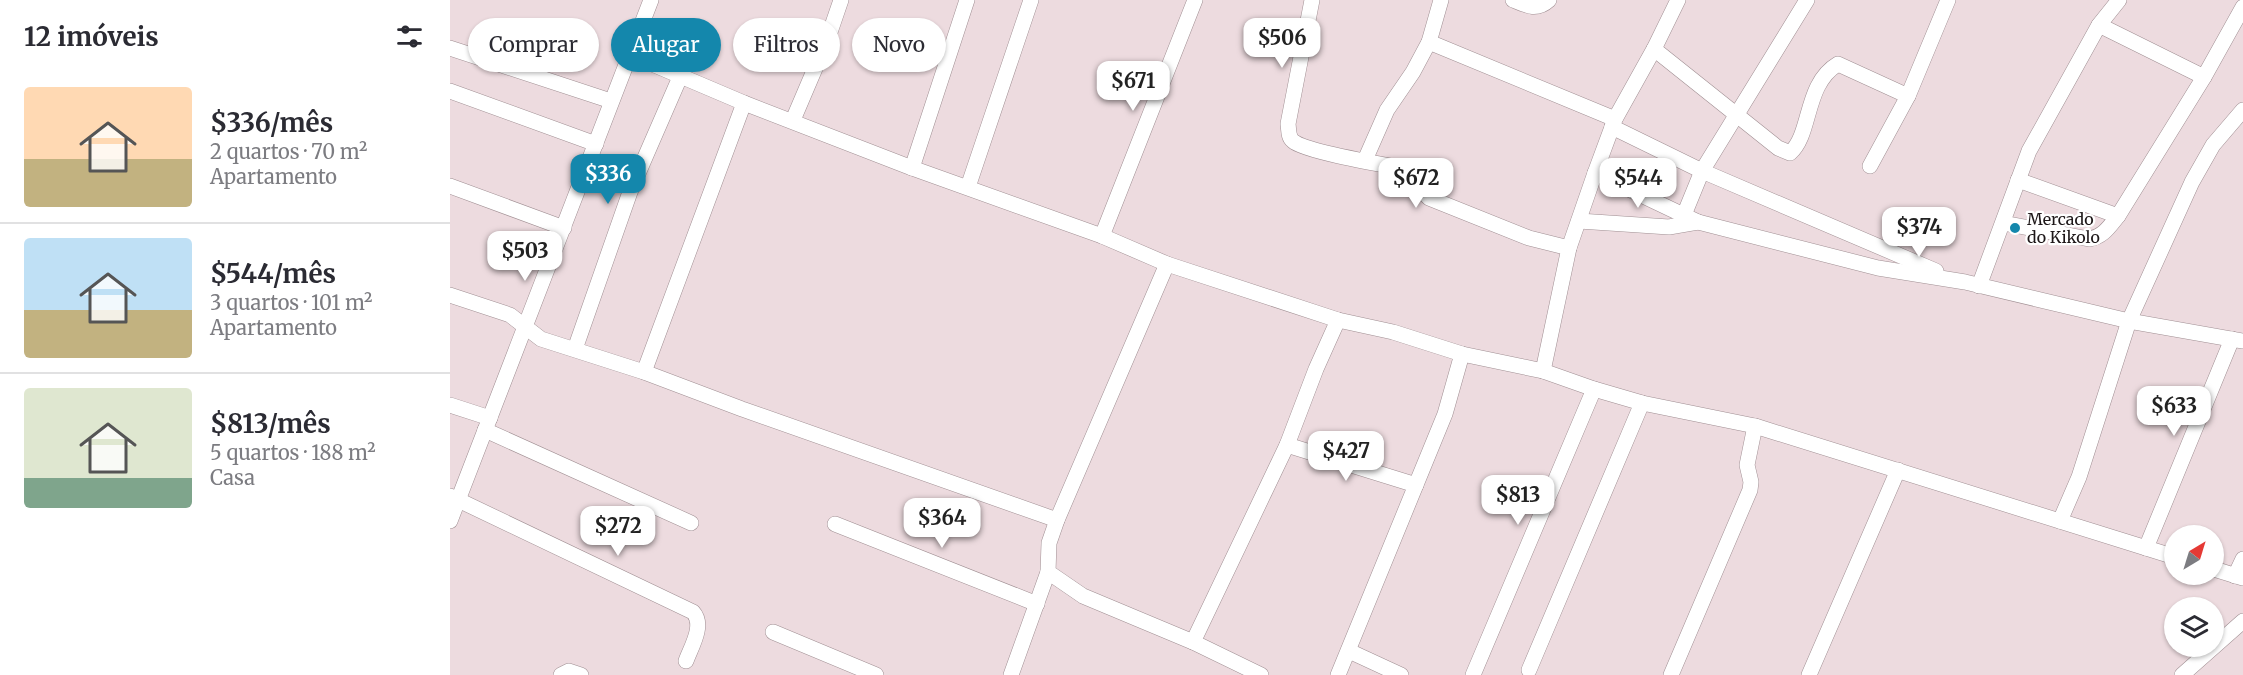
<!DOCTYPE html>
<html lang="pt">
<meta charset="utf-8">
<style>
body{margin:0;font-family:Merriweather,serif;background:#f7f7f7;color:#2b2b33;height:100vh;display:flex;flex-direction:column;font-size:22px;white-space:nowrap}
*{box-sizing:border-box;margin:0}
p{font-size:20px;color:#7c7c81}
.icon{flex:none;width:33px;height:33px;fill:none;stroke:currentColor;stroke-width:2;stroke-linecap:round;stroke-linejoin:round}
.map{position:relative;flex:1;overflow:hidden}
.sheet{display:flex;flex-direction:column;background:#fff;width:450px}
.sheet>*{flex:none}
.banner{position:absolute;left:18px;top:18px;width:570px;height:54px;display:flex;gap:12px}
.needle{width:39px;rotate:38deg}
.controls{position:absolute;left:1714px;top:525px;display:grid;gap:12px}
.controls a{display:grid;place-items:center;width:60px;height:60px;border-radius:50%;background:#fff;box-shadow:0 2px 4px #0004;font-size:30px}
.price{position:absolute;translate:-50% -51px;padding:0 14px;border-radius:12px;background:#fff;color:#222;font-size:20px;line-height:39px;filter:drop-shadow(0 2px 3px #0008)}
.price::after{content:'';position:absolute;left:50%;top:36px;width:18px;height:14px;margin-left:-9px;background:inherit;clip-path:polygon(0 0,100% 0,50% 100%)}
.price.selected{background:#1487ac;color:#fff}
ul{padding:0;list-style:none}
li{display:flex;align-items:center;gap:18px;height:150px;padding:0 24px}
li+li{border-top:2px solid #e1e1e2}
li span{display:grid;place-items:center;flex:none;width:168px;height:120px;border-radius:6px;color:#555}
li>.icon{margin-inline-start:auto}
span .icon{width:72px;height:72px;fill:#fffc;stroke-width:1}
li b{font-size:26px}
h2{display:flex;justify-content:space-between;align-items:center;height:72px;padding:0 24px;font-size:26px}
.chip{padding:0 21px;border-radius:27px;background:#fff;box-shadow:0 2px 4px #0004;font-size:21px;line-height:54px}
.chip.selected{background:#1487ac;color:#fff}
main{display:flex;flex:1;min-height:0}
.map>svg:first-child{display:block}
.lines{fill:none;stroke-linecap:round;stroke-linejoin:round}
.minor-casing{stroke:#a08f93;stroke-width:16}
.minor{stroke:#fff;stroke-width:15}
.poi-dot{fill:#1487ac;stroke:#fff;stroke-width:2}
.labels{text-anchor:middle;dominant-baseline:central;stroke-width:4.5;stroke-linejoin:round;paint-order:stroke}
.poi-label{font-size:16px;fill:#1d1718;stroke:#fff;text-anchor:start}
</style>
<main>
<section class="sheet">
<h2>12 imóveis<svg class="icon" aria-label="filters" viewBox="0 0 24 24"><path d="M4 7h16M4 17h16"/><circle cx="9" cy="7" r="2"/><circle cx="15" cy="17" r="2"/></svg></h2>
<ul>
<li><span style="background:linear-gradient(#ffd9b3 60%,#c2b280 0)"><svg class="icon" aria-label="home" viewBox="0 0 24 24"><path d="M3 11l9-7 9 7M6 9v11h12V9"/></svg></span><div><b>$336/mês</b><p>2 quartos · 70 m²</p><p>Apartamento</p></div></li>
<li><span style="background:linear-gradient(#bfe0f5 60%,#c2b280 0)"><svg class="icon" aria-label="home" viewBox="0 0 24 24"><path d="M3 11l9-7 9 7M6 9v11h12V9"/></svg></span><div><b>$544/mês</b><p>3 quartos · 101 m²</p><p>Apartamento</p></div></li>
<li><span style="background:linear-gradient(#dfe7d0 75%,#7fa58c 0)"><svg class="icon" aria-label="home" viewBox="0 0 24 24"><path d="M3 11l9-7 9 7M6 9v11h12V9"/></svg></span><div><b>$813/mês</b><p>5 quartos · 188 m²</p><p>Casa</p></div></li>
</ul>
</section>
<div class="map">
<svg width="1793" height="675" viewBox="0 0 1793 675">
<rect width="100%" height="100%" fill="#eddbdf"/>
<g class="lines">
<defs>
<g id="minor">
<path d="M862,0L838,124C839,130 838,137 843,141C855,152 941,166 962,170L971,178L973,192L979,198L1079,238L1119,248"/>
<path d="M1063,0C1077,6 1087,11 1099,0"/>
<path d="M1649,25L1754,77"/>
<path d="M979,42L1165,119"/>
<path d="M0,48L161,101"/>
<path d="M1204,49L1328,148L1340,153C1362,134 1354,84 1388,64L1458,96"/>
<path d="M181,55L294,103L462,168L652,236L717,264L888,320L943,332L1012,354L1093,371L1144,389L1192,403L1305,426L1725,557"/>
<path d="M0,91L146,144"/>
<path d="M343,120L378,38L391,0"/>
<path d="M1162,127L1252,171L1486,271"/>
<path d="M915,160L937,110L963,72L979,42L991,0"/>
<path d="M1420,166L1458,96L1498,0"/>
<path d="M462,168L517,0"/>
<path d="M1145,173L1248,222L1428,268L1515,282L1679,321L1793,341"/>
<path d="M1568,180L1668,216"/>
<path d="M0,186L114,228"/>
<path d="M518,187L581,0"/>
<path d="M1234,215L1252,171L1357,0"/>
<path d="M1129,221L1219,227L1248,222"/>
<path d="M1553,223L1639,239C1653,237 1659,227 1668,216L1754,77L1793,7"/>
<path d="M652,236L745,0"/>
<path d="M717,264L607,520L599,543L598,572L633,596L743,642L811,675"/>
<path d="M1529,286L1579,151L1649,25L1669,0"/>
<path d="M0,295L60,315L91,339L194,372L292,409L607,520"/>
<path d="M125,349L180,192L230,77"/>
<path d="M1093,371L1119,248L1145,173L1165,119L1204,49L1228,0"/>
<path d="M194,372L294,103"/>
<path d="M0,405L40,418"/>
<path d="M35,430L241,523"/>
<path d="M837,445L966,485"/>
<path d="M0,496L243,612C255,625 241,647 236,661"/>
<path d="M0,521L201,0"/>
<path d="M1610,521L1629,477L1679,321L1742,182L1763,145L1793,110"/>
<path d="M385,524L587,604"/>
<path d="M1696,548L1782,339"/>
<path d="M1764,569L1793,578"/>
<path d="M1785,576L1793,559"/>
<path d="M323,632L426,675"/>
<path d="M743,642L837,445L866,369L888,320"/>
<path d="M899,651L951,675"/>
<path d="M1079,670L1192,403"/>
<path d="M111,675L119,671L131,675"/>
<path d="M561,675L598,572"/>
<path d="M888,675L995,414L1012,354"/>
<path d="M1023,675L1144,389"/>
<path d="M1221,675L1300,490L1301,482L1297,465L1305,426"/>
<path d="M1359,675L1448,470"/>
<path d="M1732,675L1793,621"/>
</g>
</defs>
<use href="#minor" class="minor-casing"/>
<use href="#minor" class="minor"/>
</g>
<circle class="poi-dot" cx="1565" cy="228" r="6"/>
<g class="labels">
<g class="poi-label">
<text x="1577" y="219">Mercado<tspan x="1577" dy="18">do Kikolo</tspan></text>
</g>
</g>
</svg>
<div class="controls">
<a><svg class="needle" viewBox="-14 -14 28 28"><path d="M0-13l5 13h-10z" fill="#e53935"/><path d="M0 13l5-13h-10z" fill="#7c7c81"/></svg></a>
<a><svg class="icon" aria-label="layers" viewBox="0 0 24 24"><path d="M12 4l9 5-9 5-9-5zM3 14l9 5 9-5"/></svg></a>
</div>
<b class="price" style="left:832px;top:69px">$506</b>
<b class="price" style="left:683px;top:112px">$671</b>
<b class="price selected" style="left:158px;top:205px">$336</b>
<b class="price" style="left:966px;top:209px">$672</b>
<b class="price" style="left:1188px;top:209px">$544</b>
<b class="price" style="left:1469px;top:258px">$374</b>
<b class="price" style="left:75px;top:282px">$503</b>
<b class="price" style="left:1724px;top:437px">$633</b>
<b class="price" style="left:896px;top:482px">$427</b>
<b class="price" style="left:1068px;top:526px">$813</b>
<b class="price" style="left:492px;top:549px">$364</b>
<b class="price" style="left:168px;top:557px">$272</b>
<div class="banner">
<a class="chip">Comprar</a>
<a class="chip selected">Alugar</a>
<a class="chip">Filtros</a>
<a class="chip">Novo</a>
</div>
</div>
</main>
